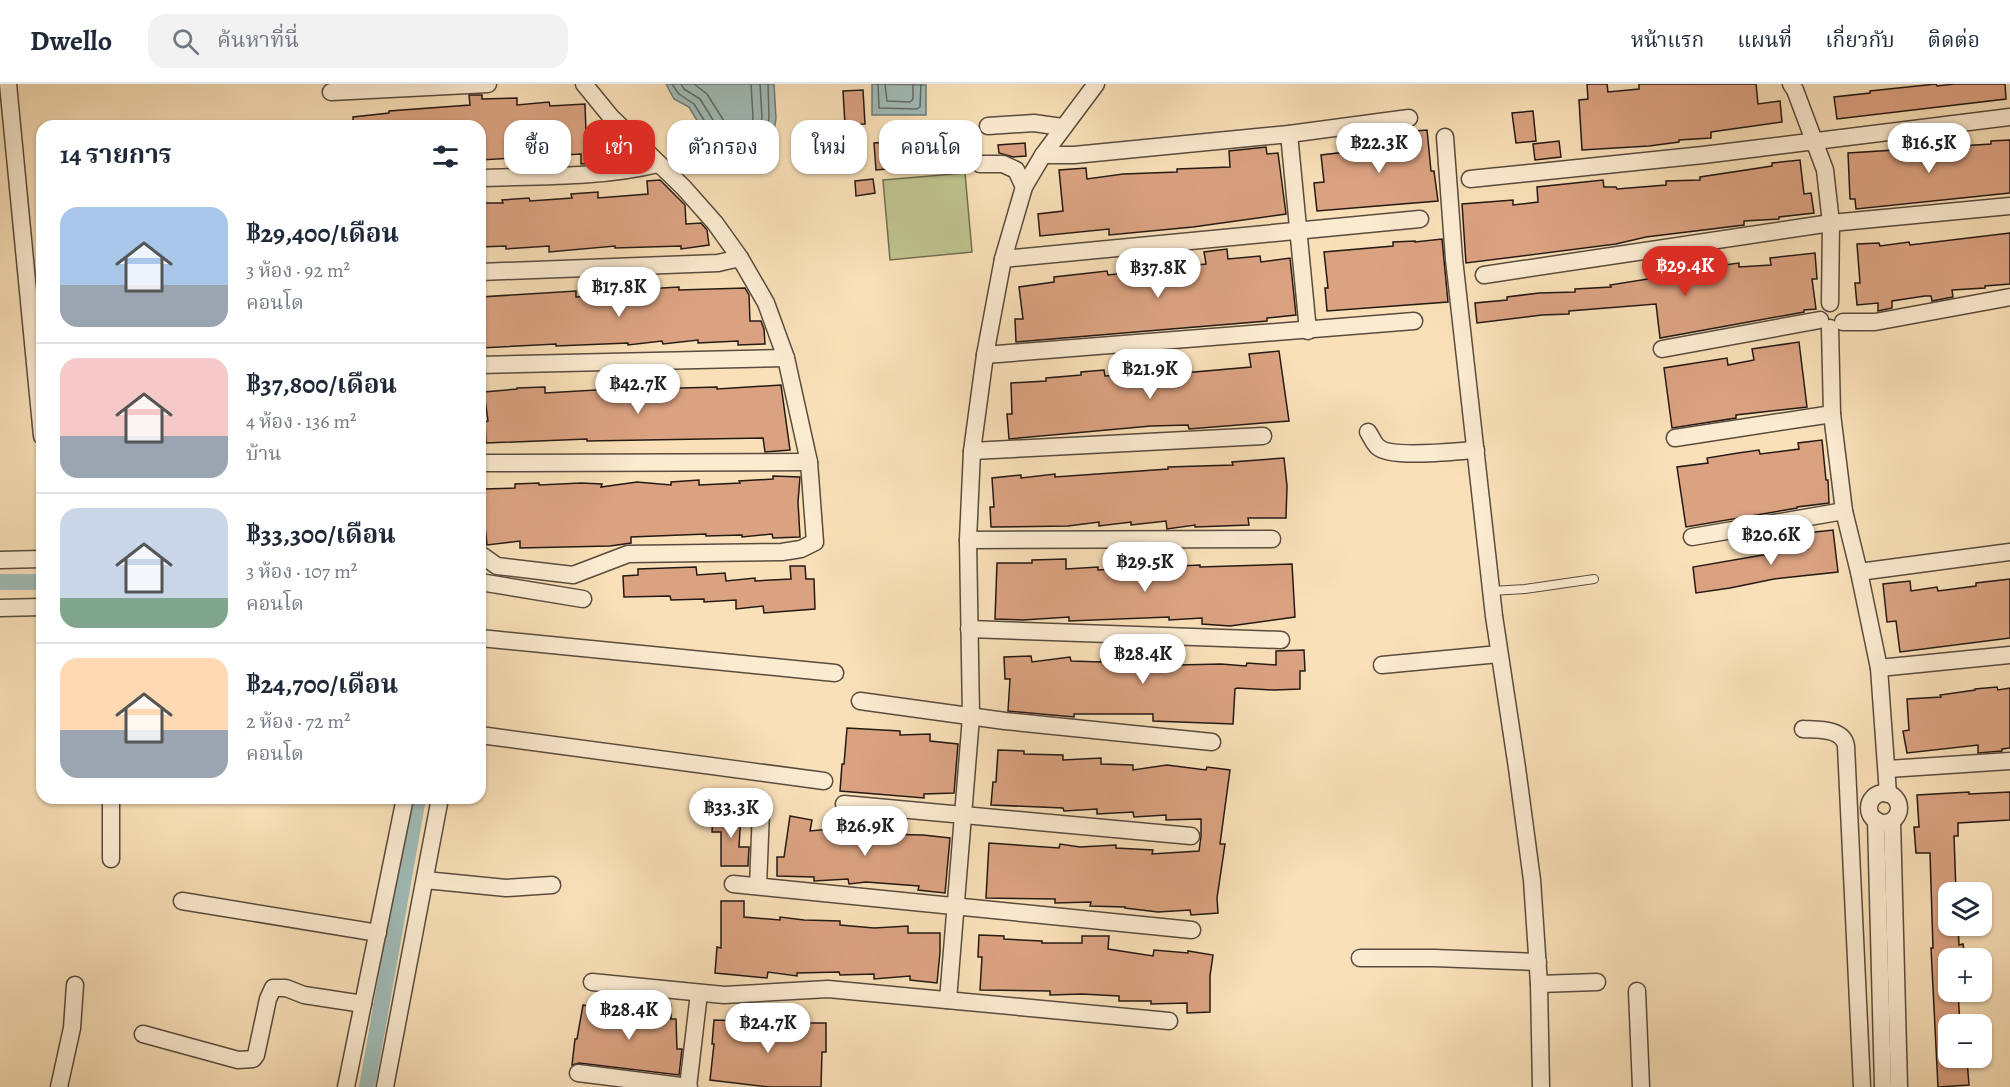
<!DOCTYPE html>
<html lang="th">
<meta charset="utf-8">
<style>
body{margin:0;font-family:Alegreya,"Noto Serif Thai",serif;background:#f2f2f3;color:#1f2937;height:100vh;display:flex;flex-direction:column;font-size:22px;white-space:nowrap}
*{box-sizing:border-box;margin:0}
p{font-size:20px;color:#747a83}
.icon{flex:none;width:33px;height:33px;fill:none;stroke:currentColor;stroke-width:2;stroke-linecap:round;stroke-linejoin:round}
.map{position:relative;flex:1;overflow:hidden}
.drawer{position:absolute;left:36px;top:36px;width:450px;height:684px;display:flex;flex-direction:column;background:#fff;border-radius:18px;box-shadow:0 2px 4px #0004}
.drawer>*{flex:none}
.top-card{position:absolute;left:504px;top:36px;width:570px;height:54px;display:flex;gap:12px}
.buttons{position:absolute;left:1938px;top:798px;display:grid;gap:12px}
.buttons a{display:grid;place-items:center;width:54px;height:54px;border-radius:12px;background:#fff;box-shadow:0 2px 4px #0004;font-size:30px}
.price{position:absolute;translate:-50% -51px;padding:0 14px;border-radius:21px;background:#fff;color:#222;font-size:20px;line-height:39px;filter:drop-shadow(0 2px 3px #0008)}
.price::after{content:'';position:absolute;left:50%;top:36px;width:18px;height:14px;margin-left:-9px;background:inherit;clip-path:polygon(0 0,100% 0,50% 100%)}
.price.on{background:#d93025;color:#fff}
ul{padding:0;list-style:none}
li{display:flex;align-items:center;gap:18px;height:150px;padding:0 24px}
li+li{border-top:2px solid #e0e1e3}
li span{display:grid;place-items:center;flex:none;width:168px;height:120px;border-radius:18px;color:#555}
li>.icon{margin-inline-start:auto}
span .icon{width:72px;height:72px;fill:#fffc;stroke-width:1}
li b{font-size:26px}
h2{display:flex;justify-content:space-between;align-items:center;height:72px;padding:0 24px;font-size:26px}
.chip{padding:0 21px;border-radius:18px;background:#fff;box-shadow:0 2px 4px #0004;font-size:21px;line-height:54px}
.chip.on{background:#d93025;color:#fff}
header{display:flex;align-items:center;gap:36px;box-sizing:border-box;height:84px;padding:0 30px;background:#fff;border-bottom:2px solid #e0e1e3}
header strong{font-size:28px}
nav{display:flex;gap:33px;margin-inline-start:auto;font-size:21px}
.search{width:420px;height:54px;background:#f2f2f3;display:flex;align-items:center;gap:15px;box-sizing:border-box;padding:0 21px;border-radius:18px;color:#747a83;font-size:22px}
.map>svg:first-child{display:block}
.green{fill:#bec28e;stroke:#716e51;stroke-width:1.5}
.water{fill:#a0bbb7;stroke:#6e7a76;stroke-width:1.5}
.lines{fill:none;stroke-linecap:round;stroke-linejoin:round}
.shore{stroke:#626a66;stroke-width:1.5}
.canal{stroke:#a0bbb7;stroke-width:16}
.building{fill:#dba281;stroke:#241914;stroke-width:1.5}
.lane-casing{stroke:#594b3d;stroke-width:10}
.street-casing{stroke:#594b3d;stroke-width:19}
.lane{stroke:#fbebd1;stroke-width:8}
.street{stroke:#fbebd1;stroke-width:16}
</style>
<header>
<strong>Dwello</strong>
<div class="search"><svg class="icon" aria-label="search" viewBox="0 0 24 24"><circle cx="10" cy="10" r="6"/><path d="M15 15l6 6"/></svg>ค้นหาที่นี่</div>
<nav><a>หน้าแรก</a><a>แผนที่</a><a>เกี่ยวกับ</a><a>ติดต่อ</a></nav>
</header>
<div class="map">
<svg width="2010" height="1003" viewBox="0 0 2010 1003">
<rect width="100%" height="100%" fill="#f9e0b8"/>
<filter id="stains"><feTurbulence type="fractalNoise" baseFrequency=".00333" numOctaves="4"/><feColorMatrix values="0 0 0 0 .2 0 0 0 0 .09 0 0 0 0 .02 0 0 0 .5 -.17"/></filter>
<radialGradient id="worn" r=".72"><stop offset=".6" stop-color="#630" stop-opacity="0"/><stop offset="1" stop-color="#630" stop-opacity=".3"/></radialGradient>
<path class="green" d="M965,89L972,168L890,176L883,96Z"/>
<g class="water">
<path d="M666,0H774L776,34L771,66L757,76L723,80L689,23L674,15Z"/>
<path d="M872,0L926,1V31H872Z"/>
</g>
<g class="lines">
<g class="shore">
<path d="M672,0L679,10L694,20L727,73L754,70L765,62L769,33L768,0"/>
<path d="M681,0L684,5L700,15L731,65L751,63L758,58L762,33L760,0"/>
<path d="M694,0L707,10L736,56L748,54L750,52L753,33L751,0"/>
<path d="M878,0L879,24L917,25L920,23L921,0"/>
<path d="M885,0L887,17L910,18L913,15V0"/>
</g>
<g class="canal">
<path d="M0,498H42"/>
<path d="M367,1003L418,714"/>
</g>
</g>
<g class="building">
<path d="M1587,0H1607L1608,8L1639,5V0H1756L1758,20L1780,17L1782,38L1711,48V54L1679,56V58L1649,62L1582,66L1579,16L1588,15Z"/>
<path d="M1936,0L1937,2L1954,0H2005L2006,15L1837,35L1834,13L1870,9V7Z"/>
<path d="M863,6L865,40L845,41L843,7Z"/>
<path d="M469,11H482V15L517,14V21L549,18L550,22L585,20L586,49L610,48L611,73L595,74V79L581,80V70L480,76V42H353V33L389,29V27L470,21Z"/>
<path d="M1533,27L1536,57L1516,59L1512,29Z"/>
<path d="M1427,46L1431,87H1434L1438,117L1317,127L1314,99L1324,98L1321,71L1363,66V51Z"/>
<path d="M2010,56V109L1856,125L1855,115H1850L1848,69L1991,60V57Z"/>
<path d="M908,57L910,83L876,86L874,59Z"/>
<path d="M1559,57L1561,73L1535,76L1533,60Z"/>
<path d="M1025,59L1026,72L1013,73L999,69L998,61Z"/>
<path d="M1266,63L1267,70L1278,69L1286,130L1193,143L1109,151V145L1040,152L1038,130L1063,127L1059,86L1086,84L1087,95L1123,90L1177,88V85L1230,83L1229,67Z"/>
<path d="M1800,76L1804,110L1811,109L1814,129L1779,133V135L1744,137V141L1646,153L1616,160L1466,179L1462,120L1513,116V121L1538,118L1537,103L1603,96L1604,103H1616L1617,105L1666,101V97L1700,96V93L1772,82V79Z"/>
<path d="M873,95L875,109L856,112L855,97Z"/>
<path d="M660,96L685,121L686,140L701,139L707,146L709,161L681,165V162L615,164V162L549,168V162L506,165V162L480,163V119H503L502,116L529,114L530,117L572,114L571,110L598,108V114L648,110L647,97Z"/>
<path d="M2010,149V200L1985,202V204L1952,206L1953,213L1932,217L1931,212H1925L1892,217V224L1878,227V219L1857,221L1855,199H1860L1857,160L1879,159L1880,162L1909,158L1910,161Z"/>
<path d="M1442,155L1448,218L1327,227L1325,204H1328L1324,168L1393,162V158L1415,157V158Z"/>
<path d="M1227,165L1228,175L1260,172L1261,178L1290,174L1296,231L1267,234V237L1016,258L1015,235H1023L1019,203L1054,198V193L1107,187L1108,191L1206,180L1204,168Z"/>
<path d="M1815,169L1817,195H1812L1816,225L1804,226V228L1660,254L1656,220L1569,227V230L1542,231L1477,239L1475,219L1507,216V213L1539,209L1575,208V205L1611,203L1610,201L1716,184V182L1739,179V183L1771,181L1770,174Z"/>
<path d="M645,203V205L679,203V206L745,204L749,211L750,237H761L764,245L765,260L738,261V257L698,259V256L663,260L662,257L628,261V259L556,262V260L480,264V213L576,207V213L617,211L616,205Z"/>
<path d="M1799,258L1807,323L1736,331V334L1672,344L1664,284L1727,274L1728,281L1754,276L1752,265Z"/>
<path d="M1279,267L1289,337L1189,345L1188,341L1151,342L1009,355L1007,330H1012L1011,299L1046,297V294L1081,291V288L1104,286L1105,292L1142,290V293L1183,291V289L1251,283L1249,270Z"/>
<path d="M781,301L790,366L765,368L763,354L587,357V355L486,359L485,338L488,337L484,308L517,305V304L545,303V309L647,303V305L717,303V305Z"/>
<path d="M1822,356L1826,396H1828L1829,419L1797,423V424L1686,443L1677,383L1708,379L1707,374L1738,369L1759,366L1760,370L1799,365L1798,359Z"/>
<path d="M1284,374L1287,402L1286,434H1248L1249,441L1195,443V441L1167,445L1166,437L1131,441V438L1099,442V438L1068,442L991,443L990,423H994L992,394L1021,391V394L1055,390V393L1168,385V383L1233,381L1232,378Z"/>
<path d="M773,392L800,393L798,418L800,453L773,454L772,450L742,453V451L706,452V450L631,453V459L610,462L520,464V457L487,461L484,432V405L515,404V400L539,399V401L581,399L602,400L601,403L637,398L671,401V398L699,396V401L740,399L739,397L773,395Z"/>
<path d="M1833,446L1838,488L1774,495L1730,504L1696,509L1693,483L1780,468L1808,465L1806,449Z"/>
<path d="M1066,475V485L1098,483V486L1200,481V483L1292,480L1295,533L1230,542L1202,540V534L1169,536V533L1069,537V533L1023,536L995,535L997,479H1032V476Z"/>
<path d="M790,482H805L806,495H814L815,525L764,529L763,522L736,525V516L704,518V515L671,516L670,512L624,513L623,492L638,491V485L696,483L697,491L725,489L726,497L755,494V497L791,495Z"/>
<path d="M2010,495V554L1900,568L1896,537L1887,538L1883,500L1910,497L1911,507L1937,503L1938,507L1976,502V499Z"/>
<path d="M1102,565L1178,567V581L1221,580L1246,582L1247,579L1276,581V567L1304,566L1305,587H1300V605L1274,606L1237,604L1235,605L1233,640L1153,637V630H1074V633L1008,627L1010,595H1005L1004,573L1031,572L1032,578L1070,573L1071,577L1101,578Z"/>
<path d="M1997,603L1998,606L2010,604V664L2002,665V667L1978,669V661L1907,669L1903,647L1909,646L1907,615L1941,613L1940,611L1975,606V605Z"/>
<path d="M847,644L900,647V651L930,650V657L958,660L954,709L924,710V714L840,707L842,680H844Z"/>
<path d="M998,666L1024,667V670L1063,671V676L1101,674V680L1133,681V686L1167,681L1206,686L1207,683L1230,686L1220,760H1225L1217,814L1218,829L1191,831L1190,826L1158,828L1125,824V823L1090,822L1091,818L1055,819V815L986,814L989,759L1059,764L1060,760L1080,763L1116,761V764L1153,766L1152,770L1199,767L1201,752V735L1166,736V731L1134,733L1133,728L1097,730V725L1064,727L1063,724L991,721L993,698H996Z"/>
<path d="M1969,708V710L2010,708V736L1958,739V752H1954L1956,808H1948V842H1958L1959,861L1963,860L1965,873L1948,874V908H1958L1960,940H1948V977L1967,976L1969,1001L1938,1003L1931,864H1933L1930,769H1916L1914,743H1919L1917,711Z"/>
<path d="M713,729H741L739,763H749L748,782H721V748H712Z"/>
<path d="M790,732L812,736L810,747L842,744L877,748V750L923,751L950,754L945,809L918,806L919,802L866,798L849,800L848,795L814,797V793L777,792V773H784Z"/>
<path d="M721,817H744V833L780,836V833L804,836L840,837V841L874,844L908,842V849H940V868L937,899L910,896V892L874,895V890L840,891L839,888L797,889V892L768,888L767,894L715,889L717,863L721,864Z"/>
<path d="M979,851L1004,852V855L1042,857V859H1082V852H1109L1108,865L1153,872L1154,866L1188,869V867L1213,871L1210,892V928L1187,929V919L1151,920V917H1119V912L1082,910L1050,911V907L980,906L982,873H978Z"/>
<path d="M583,921L605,925L604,930L651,931L650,922L671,921V935H676L677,965H682L679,991L579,979L572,981L575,955H577Z"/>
<path d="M714,936L746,937L804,942V939H826V968H822L821,1003H769L710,996L714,960H712Z"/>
</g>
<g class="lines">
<defs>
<path id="lane" d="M1492,507L1525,505L1594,495"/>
<g id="street">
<path d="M8,0L42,352"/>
<path d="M1791,0L1795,6L1825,86L1831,139L1830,219"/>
<path d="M331,8L488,0"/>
<path d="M988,42L1034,39L1062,43"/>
<path d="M1289,50L1308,247"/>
<path d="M1445,53L1454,175L1494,532L1517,684L1532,796L1539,900L1541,1003"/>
<path d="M1043,71H1074L1289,50L1409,34"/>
<path d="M980,80H1003L1016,86L1024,103"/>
<path d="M480,94C539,92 600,94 658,80"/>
<path d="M1470,95L1703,71L2010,33"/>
<path d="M1003,175L1420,135"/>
<path d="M480,188L718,179L740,174"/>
<path d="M1484,191L1831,139L2010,122"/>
<path d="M1843,238H1875L2010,213"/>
<path d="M1830,244L1832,330L1844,427L1859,488L1879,584L1888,710"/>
<path d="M1662,265L1820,236"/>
<path d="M985,271L1414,237"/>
<path d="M480,281L786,274"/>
<path d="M1368,348C1371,352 1374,360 1378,363C1391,375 1457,367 1476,366"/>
<path d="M1675,354L1832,330"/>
<path d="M972,367L1263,352"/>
<path d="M480,379L809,378"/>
<path d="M1692,453L1844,427"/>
<path d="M968,456L1272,455"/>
<path d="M480,470L497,482L573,491L628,470L782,468L801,465L815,458L809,378L786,274L766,219L740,174L715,139L684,104L611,33L584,0"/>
<path d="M0,476L42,475"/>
<path d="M1859,488L2010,468"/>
<path d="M480,498L583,515"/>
<path d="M0,524L42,523"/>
<path d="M969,545L1281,556"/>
<path d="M480,554L835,589"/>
<path d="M1382,581L1499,570"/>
<path d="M1879,584L2010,571"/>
<path d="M860,617L1005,637L1212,658"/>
<path d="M1803,645C1818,646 1843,644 1846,662L1862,1003"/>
<path d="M480,651L824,697"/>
<path d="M1888,685L2010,677"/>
<circle cx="1884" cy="724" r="15"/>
<path d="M111,714V775"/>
<path d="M844,720L1191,752"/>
<path d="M1876,736L1883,1003"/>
<path d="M1892,737L1899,1003"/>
<path d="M425,796L506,804L552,801"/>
<path d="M733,800L1192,846"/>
<path d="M758,802L761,727"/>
<path d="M182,817L378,849"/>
<path d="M1360,874H1434L1538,878"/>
<path d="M592,898L724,911L828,905L1169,937"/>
<path d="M1539,900L1597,898"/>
<path d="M1637,907L1641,1003"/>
<path d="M948,916L971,633L968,456L972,367L985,271L1003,175L1024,103L1043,71L1096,0"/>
<path d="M143,950L238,976L253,975L256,971L268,915L273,904H286L304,911L363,920"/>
<path d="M578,989L689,1003"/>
<path d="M59,1003L72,944L75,901"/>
<path d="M346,1003L405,714"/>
<path d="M385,1003L440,714"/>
<path d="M688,1003L699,909"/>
</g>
</defs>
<use href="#lane" class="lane-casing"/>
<use href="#street" class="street-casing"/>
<use href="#lane" class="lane"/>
<use href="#street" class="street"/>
</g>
<rect width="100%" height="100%" filter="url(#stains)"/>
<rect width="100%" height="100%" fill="url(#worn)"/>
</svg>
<div class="buttons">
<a><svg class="icon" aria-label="layers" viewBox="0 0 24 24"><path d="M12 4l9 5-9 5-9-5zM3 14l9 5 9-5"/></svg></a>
<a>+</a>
<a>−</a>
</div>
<b class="price" style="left:1379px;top:90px">฿22.3K</b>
<b class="price" style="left:1929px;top:90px">฿16.5K</b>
<b class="price on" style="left:1685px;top:213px">฿29.4K</b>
<b class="price" style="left:1158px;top:215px">฿37.8K</b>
<b class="price" style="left:619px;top:234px">฿17.8K</b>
<b class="price" style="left:1150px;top:316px">฿21.9K</b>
<b class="price" style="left:638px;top:331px">฿42.7K</b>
<b class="price" style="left:1771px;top:482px">฿20.6K</b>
<b class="price" style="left:1145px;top:509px">฿29.5K</b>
<b class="price" style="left:1143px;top:601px">฿28.4K</b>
<b class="price" style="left:731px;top:755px">฿33.3K</b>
<b class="price" style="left:865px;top:773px">฿26.9K</b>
<b class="price" style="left:629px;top:957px">฿28.4K</b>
<b class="price" style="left:768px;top:970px">฿24.7K</b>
<div class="top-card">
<a class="chip">ซื้อ</a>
<a class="chip on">เช่า</a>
<a class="chip">ตัวกรอง</a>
<a class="chip">ใหม่</a>
<a class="chip">คอนโด</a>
</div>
<section class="drawer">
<h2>14 รายการ<svg class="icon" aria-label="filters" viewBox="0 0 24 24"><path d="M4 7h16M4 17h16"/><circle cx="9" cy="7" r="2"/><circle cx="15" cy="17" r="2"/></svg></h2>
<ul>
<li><span style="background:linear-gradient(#a9c7e8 65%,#9aa5b1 0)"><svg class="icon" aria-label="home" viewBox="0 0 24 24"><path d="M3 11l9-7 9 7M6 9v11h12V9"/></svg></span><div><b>฿29,400/เดือน</b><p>3 ห้อง · 92 m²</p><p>คอนโด</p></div></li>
<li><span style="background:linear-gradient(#f6c9c9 65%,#9aa5b1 0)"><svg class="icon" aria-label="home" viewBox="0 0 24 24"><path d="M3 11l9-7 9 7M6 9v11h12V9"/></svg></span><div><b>฿37,800/เดือน</b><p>4 ห้อง · 136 m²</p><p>บ้าน</p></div></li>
<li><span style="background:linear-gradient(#c9d6e8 75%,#7fa58c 0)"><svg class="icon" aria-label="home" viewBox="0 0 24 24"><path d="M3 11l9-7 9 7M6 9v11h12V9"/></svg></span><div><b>฿33,300/เดือน</b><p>3 ห้อง · 107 m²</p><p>คอนโด</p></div></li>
<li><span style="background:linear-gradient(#ffd9b3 60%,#9aa5b1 0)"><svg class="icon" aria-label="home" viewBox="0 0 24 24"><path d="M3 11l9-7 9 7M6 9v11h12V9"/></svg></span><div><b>฿24,700/เดือน</b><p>2 ห้อง · 72 m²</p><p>คอนโด</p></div></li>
</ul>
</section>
</div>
